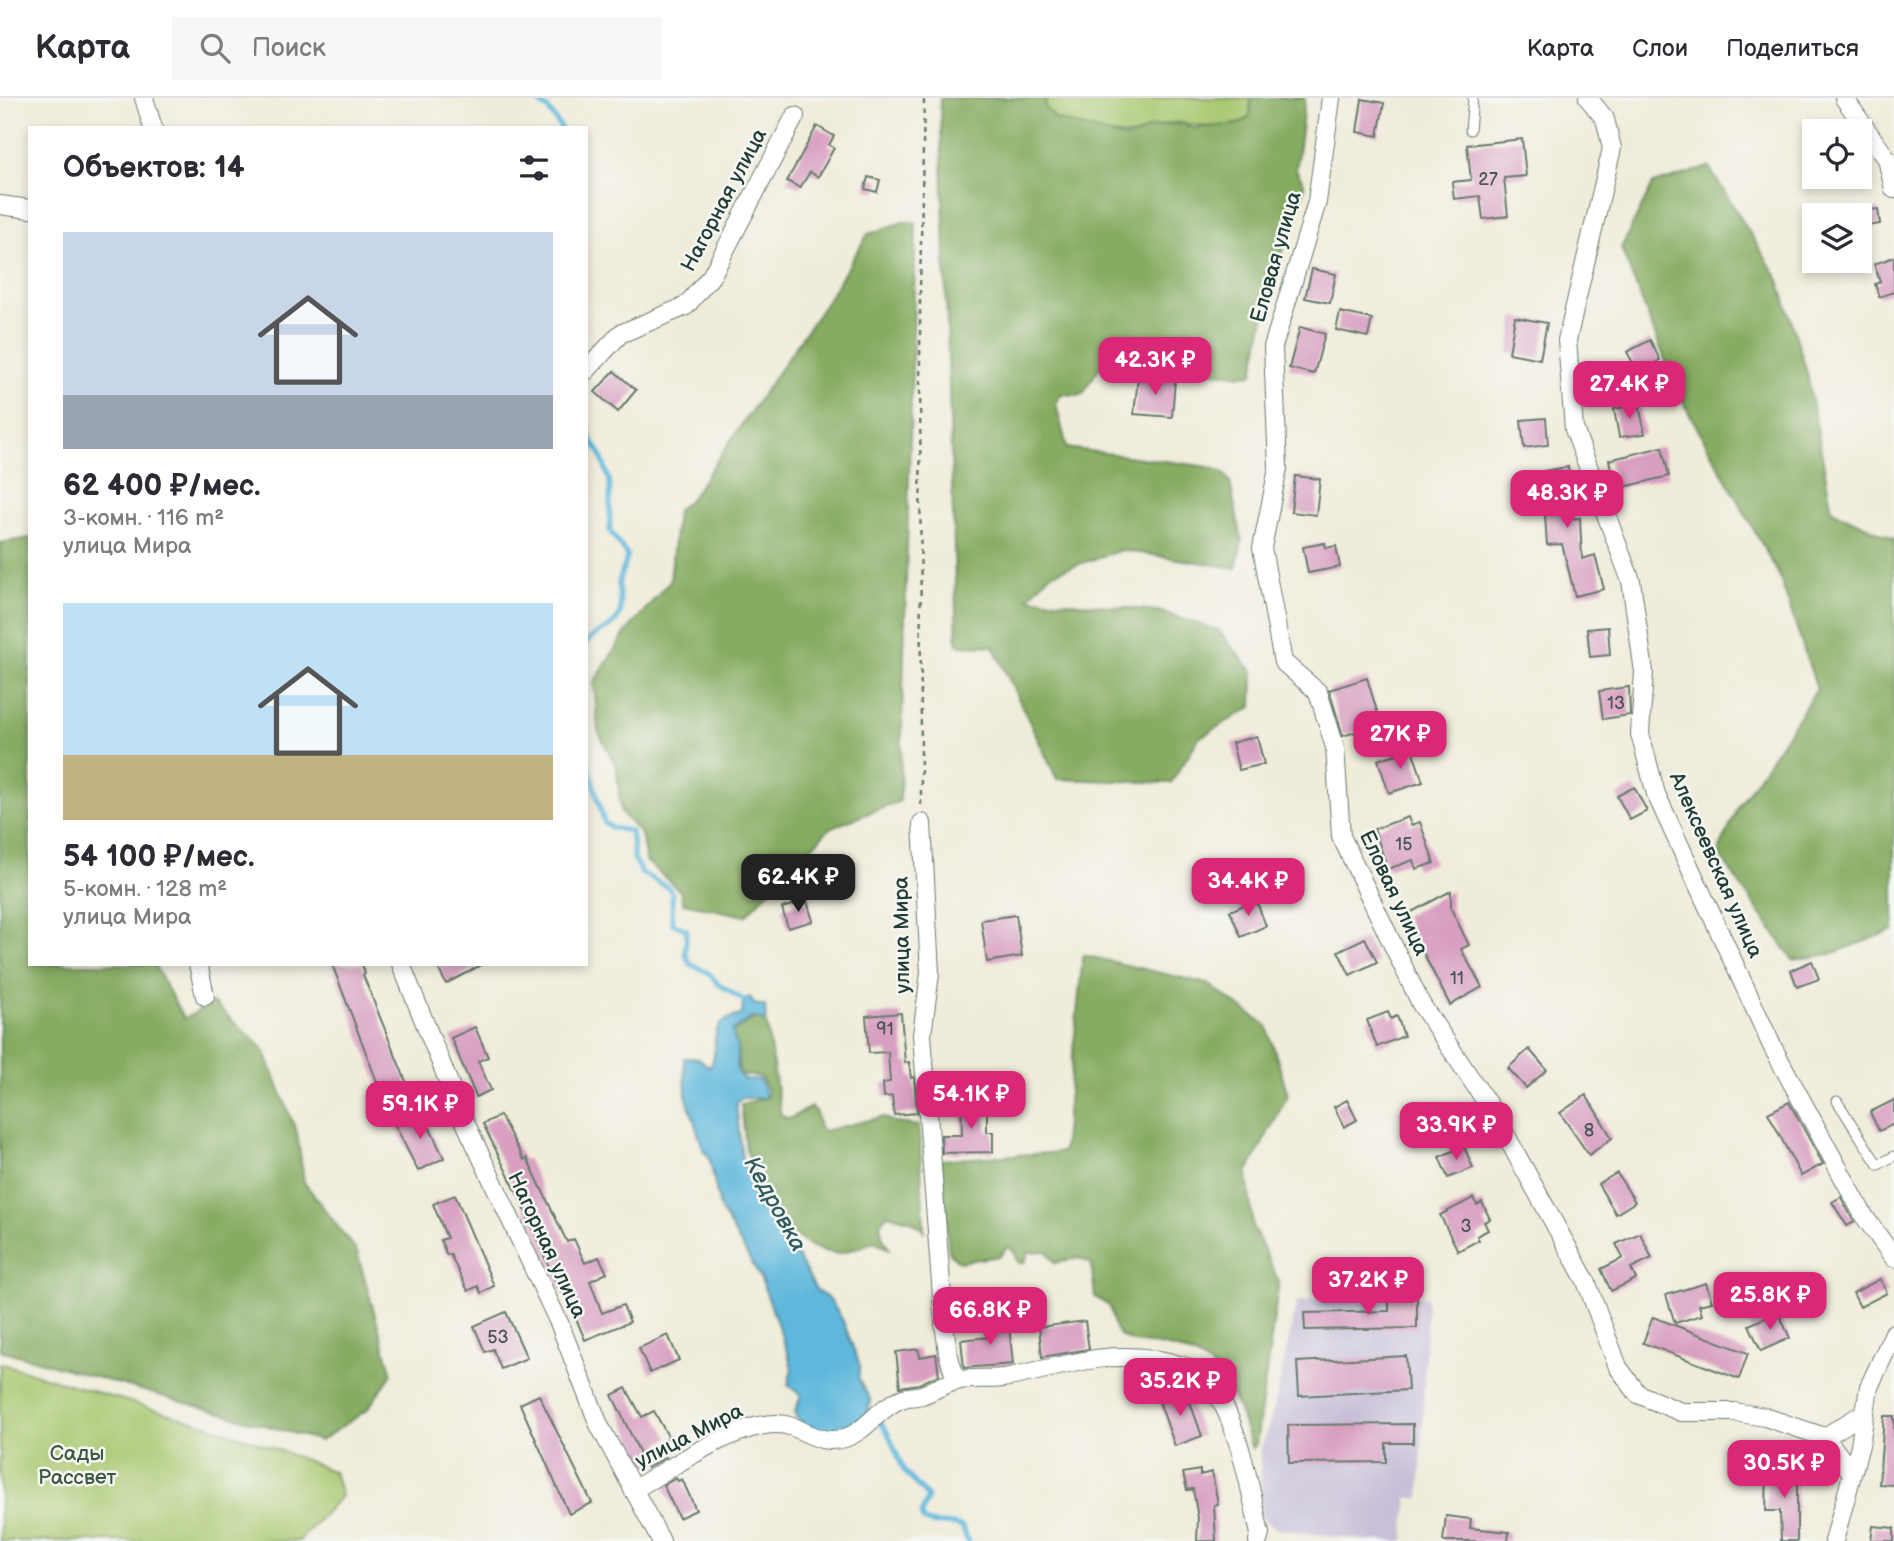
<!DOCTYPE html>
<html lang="ru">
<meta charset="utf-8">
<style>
body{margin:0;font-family:"Balsamiq Sans",sans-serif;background:#f7f7f7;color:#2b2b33;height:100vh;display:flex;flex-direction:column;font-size:26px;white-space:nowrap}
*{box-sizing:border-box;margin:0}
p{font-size:23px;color:#7c7c81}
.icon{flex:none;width:38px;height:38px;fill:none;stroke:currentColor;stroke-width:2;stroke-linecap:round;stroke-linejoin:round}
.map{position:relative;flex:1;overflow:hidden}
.drawer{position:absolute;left:28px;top:28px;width:560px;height:840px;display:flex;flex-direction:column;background:#fff;border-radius:0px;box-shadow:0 4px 10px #0003}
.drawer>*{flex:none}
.tools{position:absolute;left:1802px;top:21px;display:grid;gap:14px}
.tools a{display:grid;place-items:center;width:70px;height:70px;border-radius:0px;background:#fff;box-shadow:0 4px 10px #0003;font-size:35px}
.price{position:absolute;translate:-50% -60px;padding:0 16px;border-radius:14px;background:#db2777;color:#fff;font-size:23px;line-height:46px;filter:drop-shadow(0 2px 4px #0008)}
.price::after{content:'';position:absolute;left:50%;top:42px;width:21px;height:16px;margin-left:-10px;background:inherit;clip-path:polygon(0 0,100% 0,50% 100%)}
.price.active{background:#222;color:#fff}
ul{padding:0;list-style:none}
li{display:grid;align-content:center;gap:14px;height:371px;padding:0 35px}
li span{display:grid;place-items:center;height:217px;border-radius:0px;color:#555}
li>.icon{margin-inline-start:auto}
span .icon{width:126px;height:126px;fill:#fffc;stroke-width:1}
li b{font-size:30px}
h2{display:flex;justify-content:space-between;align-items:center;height:84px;padding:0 35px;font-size:30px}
header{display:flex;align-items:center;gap:42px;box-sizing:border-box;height:98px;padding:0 35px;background:#fff;border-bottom:2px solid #e1e1e2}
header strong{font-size:33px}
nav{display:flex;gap:38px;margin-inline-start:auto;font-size:24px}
.search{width:490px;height:63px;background:#f7f7f7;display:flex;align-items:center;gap:18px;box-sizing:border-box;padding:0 24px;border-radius:0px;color:#7c7c81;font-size:26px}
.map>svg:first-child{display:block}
.industrial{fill:#c7c0d8}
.green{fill:#a9c870;stroke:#648252;stroke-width:2}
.forest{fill:#86ac62;stroke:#52744b;stroke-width:2}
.water{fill:#5eb8dc;stroke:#3e7a88;stroke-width:2}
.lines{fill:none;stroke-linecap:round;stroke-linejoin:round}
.stream{stroke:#5eb8dc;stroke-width:5}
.building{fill:#d89fc1}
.lane-casing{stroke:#687a6e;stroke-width:11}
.street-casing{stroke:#687a6e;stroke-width:20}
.path{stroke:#687a6e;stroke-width:2.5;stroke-dasharray:5 5;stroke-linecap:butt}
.lane{stroke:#fff;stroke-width:9}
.street{stroke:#fff;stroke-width:18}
.labels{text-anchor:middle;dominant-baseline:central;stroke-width:5;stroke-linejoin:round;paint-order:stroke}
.number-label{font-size:18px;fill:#4d5657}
.street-label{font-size:21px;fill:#1f3d34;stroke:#f6f6f2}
.park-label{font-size:21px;fill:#3b5940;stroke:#f6f6f2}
.water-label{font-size:23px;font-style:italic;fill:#2f5c5e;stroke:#f6f6f2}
</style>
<header>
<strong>Карта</strong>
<div class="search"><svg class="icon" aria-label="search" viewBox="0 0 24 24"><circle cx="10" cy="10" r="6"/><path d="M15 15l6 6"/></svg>Поиск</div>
<nav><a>Карта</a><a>Слои</a><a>Поделиться</a></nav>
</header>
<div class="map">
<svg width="1894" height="1443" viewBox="0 0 1894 1443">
<rect width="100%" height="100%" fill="#f6f6f2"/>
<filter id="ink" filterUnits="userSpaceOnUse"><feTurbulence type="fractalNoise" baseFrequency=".0143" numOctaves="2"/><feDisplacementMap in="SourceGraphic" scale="14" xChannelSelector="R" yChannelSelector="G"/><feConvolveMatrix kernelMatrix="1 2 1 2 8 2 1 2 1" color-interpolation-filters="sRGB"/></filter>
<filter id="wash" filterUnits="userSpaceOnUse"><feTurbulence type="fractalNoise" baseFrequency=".00686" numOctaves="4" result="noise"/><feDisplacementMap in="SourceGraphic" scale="28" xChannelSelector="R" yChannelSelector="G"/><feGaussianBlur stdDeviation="1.57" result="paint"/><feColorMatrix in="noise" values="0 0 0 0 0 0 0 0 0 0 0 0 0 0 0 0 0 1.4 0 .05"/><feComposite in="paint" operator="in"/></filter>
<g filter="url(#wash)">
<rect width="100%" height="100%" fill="#f0ecda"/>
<path class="industrial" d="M1427,1198L1420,1400H1408L1404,1443H1370L1277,1431L1262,1420L1260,1353L1273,1314L1297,1203Z"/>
<g class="green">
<path d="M1046,0H1251L1250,18C1231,34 1204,29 1182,25C1165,22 1150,33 1136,37C1125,41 1066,27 1056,21C1052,19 1048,12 1045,9Z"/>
<path d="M0,1265C111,1301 226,1327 334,1374L341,1398L299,1443H0Z"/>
</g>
<g class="forest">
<path d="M940,0H1046L1045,9L1056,21L1123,40L1138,37L1148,30L1182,25L1193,30L1241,26L1250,18L1251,0H1305L1296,72L1304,85L1302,102L1270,188L1253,276L1240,277L1112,262L1101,267L1082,297L1061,296L1056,306L1067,350L1209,369L1224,375L1230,384L1242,443L1236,470L1121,452L1050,476L1028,500L1158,513L1218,532L1253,574L1252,609L1199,640L1171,685L1057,681L993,548L957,547Z"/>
<path d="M1709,69L1779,182L1807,275L1832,413L1894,441V832L1831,856L1793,862L1718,755L1739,708L1817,591L1779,477L1678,295L1621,150L1653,86Z"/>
<path d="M903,124H916L900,703L830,730L745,818L683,805L680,793L646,763L641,736L621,714L617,670L598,633L594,584L626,534L670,483L677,412L691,400L827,203L868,136Z"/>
<path d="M30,440V866H154L184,921L213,905L263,950L297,1035L304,1084L357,1154L392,1276L367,1312L320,1343L0,1252V445Z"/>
<path d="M1083,857L1208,886L1267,928L1288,997L1247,1075L1253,1129L1279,1184L1256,1346L1252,1351C1243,1326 1236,1296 1219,1276C1203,1259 1180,1250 1156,1247C1145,1245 1130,1246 1120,1237C1112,1230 1113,1218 1109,1208L1095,1199L1091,1165L1078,1160L1055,1165L1046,1153L1029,1154L1024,1165H1018L1012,1151L1007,1149L1000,1158L960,1164L949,1155L941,1062L1063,1054Z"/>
<path d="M754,920L765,923L767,929L781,1017L789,1021L811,1009L816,1013L819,1030L824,1033L882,1019L897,1025L919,1028L924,1133L912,1123L888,1116L880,1125L882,1137L889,1151L874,1144L838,1156L820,1152L808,1147L775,1122L746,1052L741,1006L766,1000L768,994L761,979L741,977C734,960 743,955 732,935Z"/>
</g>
<path class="water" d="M750,899L754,906L765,908L766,923L753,919L732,933L737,948V973L743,981L760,982L766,997L763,1000H742L736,1005L742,1062L769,1123L799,1161L816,1192L830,1202L843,1223L860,1268L858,1280L871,1303C865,1337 819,1343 797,1320L795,1314L801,1297L788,1287L792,1270L785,1247L761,1181L720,1110L709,1058L704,1054L686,997L684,960H697L710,969C720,955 708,930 726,922C731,919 737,919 742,916L743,903Z"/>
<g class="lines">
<g class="stream">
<path d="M532,0L549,12L561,30"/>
<path d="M586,333L600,355L610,384V433L627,457C626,467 621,474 619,484C617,500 627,513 613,526C604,534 594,534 586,545"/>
<path d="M586,658L604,724L612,730L631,733L634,760L641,775L669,790L672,796V825L687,832L685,855L690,866L709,875L717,885L748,905"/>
<path d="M880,1324L888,1335L904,1373L928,1399L921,1417L923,1422C932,1429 947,1423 962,1429L968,1443"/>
</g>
</g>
<g id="blocks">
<g class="building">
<path d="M1362,1L1384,5L1378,38L1357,34Z"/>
<path d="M817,28L834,38L829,47L834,50L818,79L810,74L800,90L787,83Z"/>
<path d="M1522,41L1526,78L1504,80L1508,118L1483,121L1480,98L1454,101L1452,84L1471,82L1467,47Z"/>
<path d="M868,79L880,82L877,94L865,91Z"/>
<path d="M1878,111L1880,126L1860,129V113Z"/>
<path d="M1894,159V194L1879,199L1875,186L1880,184L1874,166Z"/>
<path d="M1312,171L1336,176L1330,205L1305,200Z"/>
<path d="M1340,214L1372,221L1368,239L1336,232Z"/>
<path d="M1515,219L1547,225L1540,261L1509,255Z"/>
<path d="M1300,229L1325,236L1314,276L1289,270Z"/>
<path d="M1650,242L1660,262L1638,274L1627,254Z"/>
<path d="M614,273L636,292L618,314L595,294Z"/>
<path d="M1138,279L1175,282L1172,319L1134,316Z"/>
<path d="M1639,306L1645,336L1619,339L1614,311Z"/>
<path d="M1546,320L1548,347L1524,350L1521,322Z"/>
<path d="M1662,349L1669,378L1616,391L1609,362Z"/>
<path d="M1568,369L1571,390L1566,391L1570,421L1580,420L1582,461L1595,457L1604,491L1575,498L1562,446L1547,447L1544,403L1536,404L1532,383L1544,381L1543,373Z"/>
<path d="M1295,378L1320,381L1316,417L1291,414Z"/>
<path d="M1325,445L1326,450L1336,448L1340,469L1308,475L1303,449Z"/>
<path d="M1608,529L1610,557L1590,559L1587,531Z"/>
<path d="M1367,580L1379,620L1371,622V629L1343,638L1329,592Z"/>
<path d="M1629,589L1630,617L1603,621L1599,593Z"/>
<path d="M1257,638L1264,666L1239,672L1232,645Z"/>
<path d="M1412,651L1423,684L1389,695L1378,662Z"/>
<path d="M1634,689L1647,713L1630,722L1617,698Z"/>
<path d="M1408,719L1411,727L1420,724L1434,765L1416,771L1413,762L1388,771L1374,731Z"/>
<path d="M1451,793V811L1469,847L1461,851L1482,889L1450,907L1404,818Z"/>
<path d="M1256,802L1266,828L1241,839L1230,813Z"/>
<path d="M807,803L813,823L788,830L782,810Z"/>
<path d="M1016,817L1022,858L987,864L981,822Z"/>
<path d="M1365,840L1377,864L1350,877L1338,853Z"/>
<path d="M1812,863L1819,881L1797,889L1791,872Z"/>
<path d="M332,866H362L365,876L363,877L409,991L384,1002Z"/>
<path d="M436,866H483L446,886Z"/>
<path d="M1388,914L1391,921L1397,918L1404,938L1377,949L1367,922Z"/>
<path d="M901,915L905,965L909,964L911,980L914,979L917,1015L894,1017L892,998L884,999L883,985L890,984L888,954L869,955L866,918Z"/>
<path d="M475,929L488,959L478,963L491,992L476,999L451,940Z"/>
<path d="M1529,951L1547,972L1526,990L1508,970Z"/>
<path d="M1586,997L1612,1040L1589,1057L1560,1015Z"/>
<path d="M961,1002H987V1034H993V1054L942,1055L941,1037H962Z"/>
<path d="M1347,1002L1357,1022L1344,1029L1334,1009Z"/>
<path d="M1894,1002V1026L1879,1033L1870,1014Z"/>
<path d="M1789,1004L1823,1066L1801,1078L1768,1015Z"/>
<path d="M422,1014L444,1060L418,1073L395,1027Z"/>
<path d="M500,1017L524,1062L527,1060L567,1144L574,1141L585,1165L599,1159L607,1175L590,1183L602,1215L623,1207L630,1224L585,1242L565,1194L562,1195L552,1176L522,1105L483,1026Z"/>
<path d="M1464,1048L1473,1070L1448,1080L1439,1059Z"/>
<path d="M1617,1075L1635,1104L1616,1116L1598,1086Z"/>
<path d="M455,1097L494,1188L481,1195L478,1188L468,1193L450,1156L447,1157L440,1142L447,1140L433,1106Z"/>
<path d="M1841,1099L1854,1124L1847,1128L1832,1104Z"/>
<path d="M1473,1100L1477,1107L1482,1104L1490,1121L1484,1124L1488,1132L1477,1138L1479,1142L1458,1153L1440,1117Z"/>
<path d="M1640,1135L1652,1160L1631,1170L1636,1181L1611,1193L1601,1171L1623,1160L1616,1146Z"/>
<path d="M1880,1181L1887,1195L1860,1209L1853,1195Z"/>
<path d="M1706,1185L1712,1204L1699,1207L1702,1217L1675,1225L1666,1197Z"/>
<path d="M1417,1198V1230L1305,1232L1304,1215L1389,1213V1199Z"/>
<path d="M506,1214L527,1260L501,1271L493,1251L485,1254L474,1228Z"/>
<path d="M1778,1214L1790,1240L1761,1253L1749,1227Z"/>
<path d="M1008,1219L1013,1266L964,1270L961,1242L989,1239L987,1222Z"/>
<path d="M1653,1219L1748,1255L1739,1281L1643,1245Z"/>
<path d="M1085,1223L1089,1251L1042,1259L1039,1229Z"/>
<path d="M668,1237L679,1262L650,1275L639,1250Z"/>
<path d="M918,1251L920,1259L936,1256L939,1277L919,1286L900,1289L896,1254Z"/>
<path d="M1406,1258L1408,1292L1299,1298L1297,1264Z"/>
<path d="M626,1290L642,1319L654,1313L669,1340L659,1345L666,1359L647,1370L612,1297Z"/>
<path d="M1186,1293L1202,1338L1175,1348L1159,1303Z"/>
<path d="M539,1297L592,1405L569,1416L520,1306Z"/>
<path d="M1884,1318H1894V1387L1879,1386Z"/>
<path d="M1413,1326V1345H1386V1364L1289,1365L1288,1327Z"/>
<path d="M1767,1371H1797V1443H1781L1780,1413H1766Z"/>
<path d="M1200,1372V1377L1212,1374L1218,1406L1214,1407L1216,1443H1197L1198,1420L1193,1391L1187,1392L1183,1375Z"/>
<path d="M676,1380L678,1383L682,1381L696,1412L679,1420L663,1387Z"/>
<path d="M1446,1418L1471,1421L1470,1430L1509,1434L1508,1443H1443Z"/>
<path d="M1873,1428L1894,1430V1443H1871Z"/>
</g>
</g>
</g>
<g filter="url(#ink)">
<use href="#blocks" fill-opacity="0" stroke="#687a6e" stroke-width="2"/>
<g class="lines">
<defs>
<g id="lane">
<path d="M1470,32L1473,0"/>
<path d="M1837,1003L1878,1067L1894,1058"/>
</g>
<g id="street">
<path d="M144,0L153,30"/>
<path d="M1331,0L1317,104L1273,249L1278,370L1262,450L1283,564L1318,594L1335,649L1341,738L1421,906L1493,1014L1586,1183L1618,1269L1638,1296L1681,1314H1734L1765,1319L1825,1339L1864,1315"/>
<path d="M1588,0L1605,21L1612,50L1567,242L1574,331L1631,483L1644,574L1640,636L1656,696L1772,948L1864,1118L1894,1160"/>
<path d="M1844,0L1887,61L1894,91"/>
<path d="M0,107L30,111"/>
<path d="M586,273L620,236L686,208L712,177L795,18"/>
<path d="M922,725L930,875L922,937L944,1225L948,1255L956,1283"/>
<path d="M198,866L205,898"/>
<path d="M401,866L464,1022L560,1227L599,1327L661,1443"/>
<path d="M1825,1339L1852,1375"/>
<path d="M633,1392C670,1371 733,1326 776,1326C804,1326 814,1349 845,1340C868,1332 879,1309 901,1301C907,1298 915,1299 922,1297C933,1293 944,1286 956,1283C971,1279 988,1282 1003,1280C1061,1270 1099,1252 1159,1262C1177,1266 1194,1269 1207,1283C1237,1314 1251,1394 1260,1436L1258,1443"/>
<path d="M1834,1443L1860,1347L1869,1289L1894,1235"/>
</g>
</defs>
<use href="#lane" class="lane-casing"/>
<use href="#street" class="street-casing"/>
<path class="path" d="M921,707L920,193L924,0"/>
<use href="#lane" class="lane"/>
<use href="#street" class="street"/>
</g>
</g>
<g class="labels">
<g class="number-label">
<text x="1488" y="81">27</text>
<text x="1616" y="605">13</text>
<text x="1404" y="746">15</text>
<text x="1457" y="880">11</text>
<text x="885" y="931">91</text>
<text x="1589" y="1032">8</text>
<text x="1466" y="1128">3</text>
<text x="498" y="1239">53</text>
</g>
<g class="street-label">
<text transform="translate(724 102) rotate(-62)">Нагорная улица</text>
<text transform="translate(1276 159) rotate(-74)">Еловая улица</text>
<text transform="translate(1716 767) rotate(66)">Алексеевская улица</text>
<text transform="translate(1394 795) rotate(65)">Еловая улица</text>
<text transform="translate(902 837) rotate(-91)">улица Мира</text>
<text transform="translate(547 1147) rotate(65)">Нагорная улица</text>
<text transform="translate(689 1338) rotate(-27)">улица Мира</text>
</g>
<g class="park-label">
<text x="77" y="1355">Сады<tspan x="77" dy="24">Рассвет</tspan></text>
</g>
<g class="water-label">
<text transform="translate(775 1106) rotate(61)">Кедровка</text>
</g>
</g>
</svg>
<div class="tools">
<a><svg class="icon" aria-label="locate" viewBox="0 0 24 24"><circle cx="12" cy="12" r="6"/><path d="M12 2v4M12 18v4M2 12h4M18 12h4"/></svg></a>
<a><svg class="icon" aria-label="layers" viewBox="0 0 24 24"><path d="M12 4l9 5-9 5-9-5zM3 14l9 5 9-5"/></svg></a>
</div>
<b class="price" style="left:1155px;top:299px">42.3K ₽</b>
<b class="price" style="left:1629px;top:323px">27.4K ₽</b>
<b class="price" style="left:1567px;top:432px">48.3K ₽</b>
<b class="price" style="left:1400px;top:673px">27K ₽</b>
<b class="price active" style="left:798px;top:816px">62.4K ₽</b>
<b class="price" style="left:1248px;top:820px">34.4K ₽</b>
<b class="price" style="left:971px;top:1033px">54.1K ₽</b>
<b class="price" style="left:420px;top:1043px">59.1K ₽</b>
<b class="price" style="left:1456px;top:1064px">33.9K ₽</b>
<b class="price" style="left:1368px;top:1219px">37.2K ₽</b>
<b class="price" style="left:1770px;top:1234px">25.8K ₽</b>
<b class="price" style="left:990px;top:1249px">66.8K ₽</b>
<b class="price" style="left:1180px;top:1320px">35.2K ₽</b>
<b class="price" style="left:1784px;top:1402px">30.5K ₽</b>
<section class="drawer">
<h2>Объектов: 14<svg class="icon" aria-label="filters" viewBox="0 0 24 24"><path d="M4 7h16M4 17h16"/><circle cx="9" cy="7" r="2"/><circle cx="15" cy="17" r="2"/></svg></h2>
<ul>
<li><span style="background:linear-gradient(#c9d6e8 75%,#9aa5b1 0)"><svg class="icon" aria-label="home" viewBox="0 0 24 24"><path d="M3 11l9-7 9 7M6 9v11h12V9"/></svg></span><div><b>62 400 ₽/мес.</b><p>3-комн. · 116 m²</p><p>улица Мира</p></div></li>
<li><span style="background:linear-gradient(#bfe0f5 70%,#c2b280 0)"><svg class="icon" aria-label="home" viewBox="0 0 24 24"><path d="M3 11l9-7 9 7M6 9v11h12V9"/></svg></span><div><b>54 100 ₽/мес.</b><p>5-комн. · 128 m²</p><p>улица Мира</p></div></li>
</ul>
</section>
</div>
